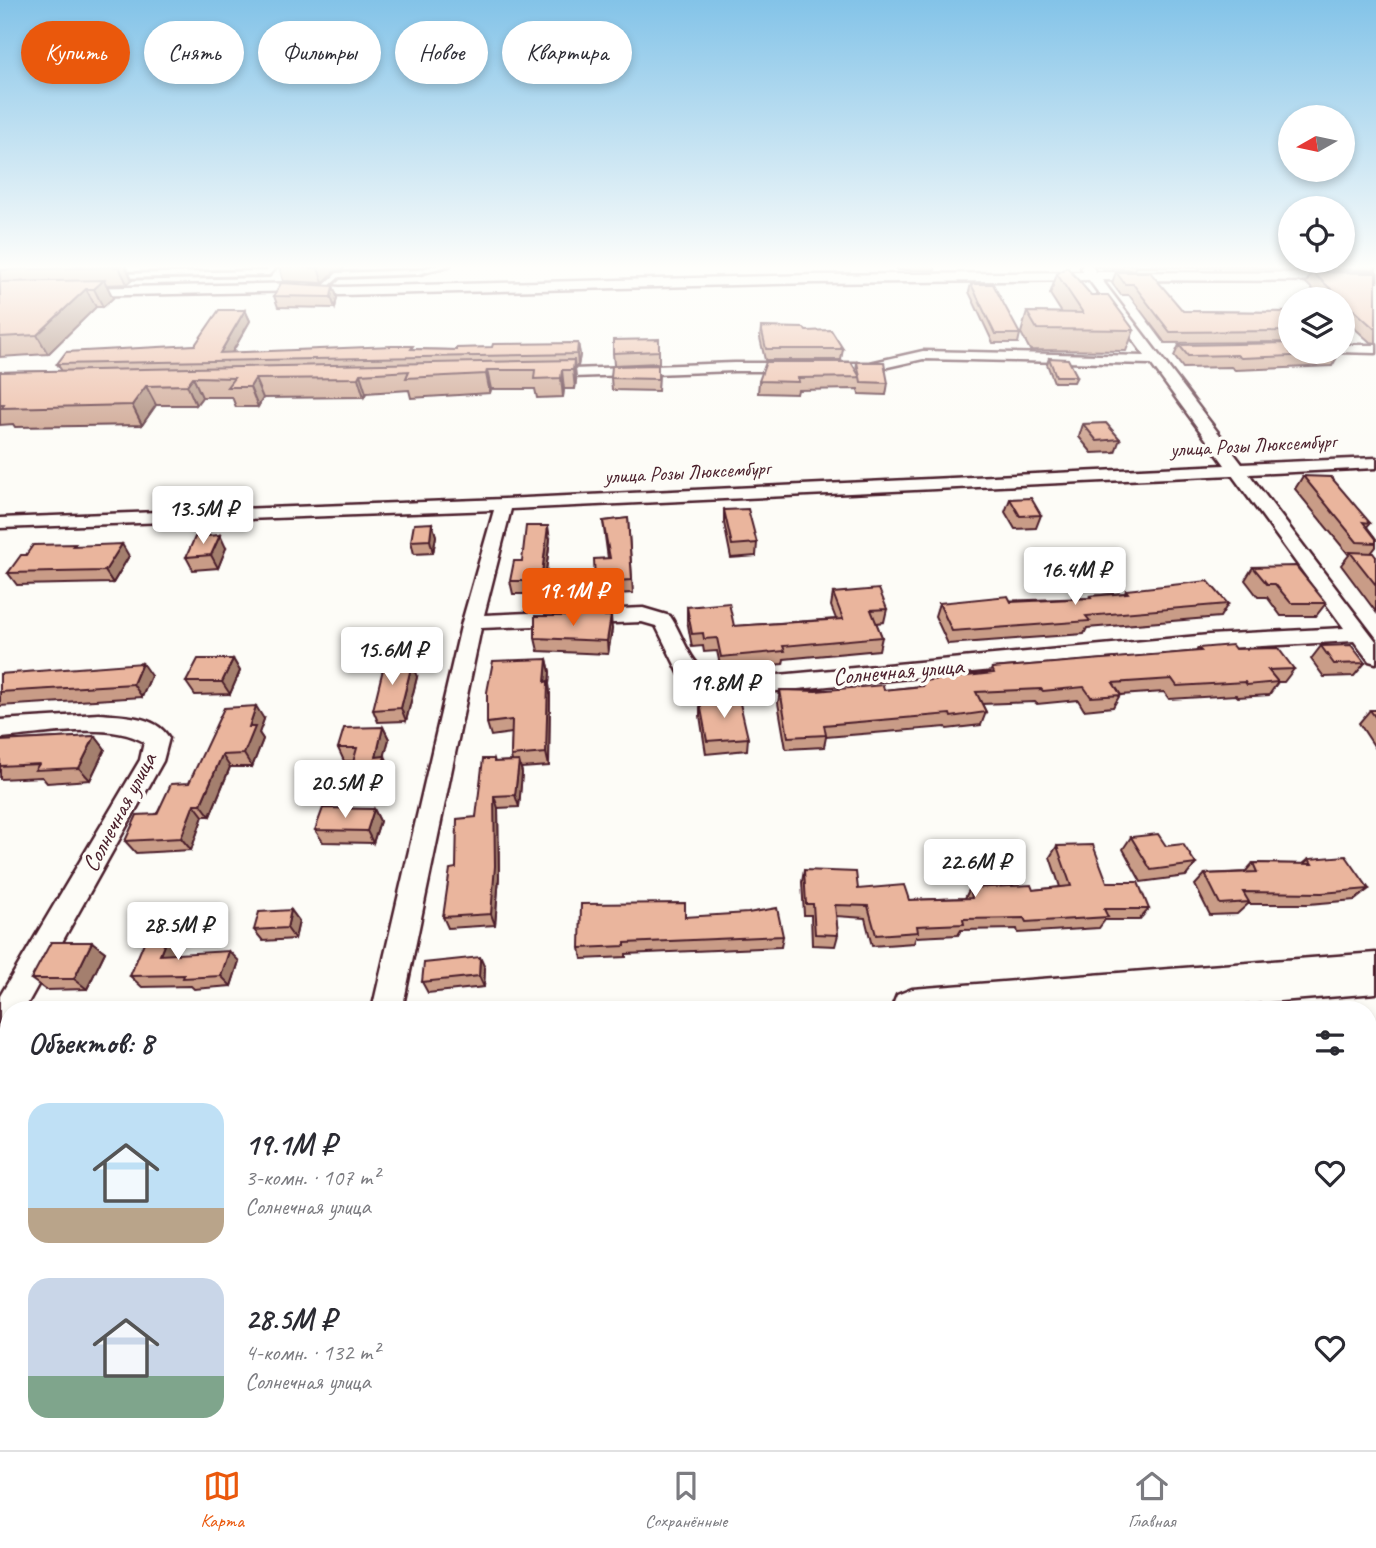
<!DOCTYPE html>
<html lang="ru">
<meta charset="utf-8">
<style>
body{margin:0;font-family:Caveat,sans-serif;background:#f7f7f7;color:#2b2b33;height:100vh;display:flex;flex-direction:column;font-size:26px;white-space:nowrap}
*{box-sizing:border-box;margin:0}
p{font-size:23px;color:#7c7c81}
.icon{flex:none;width:38px;height:38px;fill:none;stroke:currentColor;stroke-width:2;stroke-linecap:round;stroke-linejoin:round}
.map{position:relative;flex:1;overflow:hidden}
.sheet{position:absolute;left:0px;top:1001px;width:1377px;height:450px;display:flex;flex-direction:column;background:#fff;border-radius:28px 28px 0 0;box-shadow:0 4px 10px #0003}
.sheet>*{flex:none}
.guide{position:absolute;left:21px;top:21px;width:700px;height:63px;display:flex;gap:14px}
.needle{width:46px;rotate:261deg}
.fabs{position:absolute;left:1278px;top:105px;display:grid;gap:14px}
.fabs a{display:grid;place-items:center;width:77px;height:77px;border-radius:50%;background:#fff;box-shadow:0 4px 10px #0003;font-size:35px}
.price{position:absolute;translate:-50% -60px;padding:0 16px;border-radius:7px;background:#fff;color:#222;font-size:23px;line-height:46px;filter:drop-shadow(0 2px 4px #0008)}
.price::after{content:'';position:absolute;left:50%;top:42px;width:21px;height:16px;margin-left:-10px;background:inherit;clip-path:polygon(0 0,100% 0,50% 100%)}
.price.current{background:#ea580c;color:#fff}
ul{padding:0;list-style:none}
li{display:flex;align-items:center;gap:21px;height:175px;padding:0 28px}
li span{display:grid;place-items:center;flex:none;width:196px;height:140px;border-radius:21px;color:#555}
li>.icon{margin-inline-start:auto}
span .icon{width:84px;height:84px;fill:#fffc;stroke-width:1}
li b{font-size:30px}
h2{display:flex;justify-content:space-between;align-items:center;height:84px;padding:0 28px;font-size:30px}
.pill{padding:0 24px;border-radius:32px;background:#fff;box-shadow:0 4px 10px #0003;font-size:24px;line-height:63px}
.pill.current{background:#ea580c;color:#fff}
.dock{display:flex;justify-content:space-around;align-items:center;height:98px;border-top:2px solid #e1e1e2;background:#fff;font-size:19px;color:#7c7c81}
.dock a{display:grid;justify-items:center;gap:4px}
.dock .current{color:#ea580c}
.map>svg:first-child{display:block}
.lines{fill:none;stroke-linecap:round;stroke-linejoin:round}
.service-casing{stroke:#4a1f2b;stroke-width:6}
.minor-casing{stroke:#4a1f2b;stroke-width:5}
.secondary-casing{stroke:#4a1f2b;stroke-width:5}
.service{fill:#fdfcf7;fill-rule:evenodd}
.minor{fill:#fdfcf7;fill-rule:evenodd}
.secondary{fill:#fdfcf7;fill-rule:evenodd}
.wall{fill:#c99c87;stroke:#4a1f2b;stroke-width:2}
.shaded-wall{fill:#a47f6e;stroke:#4a1f2b;stroke-width:2}
.building{fill:#eab59d;stroke:#4a1f2b;stroke-width:2}
.labels{text-anchor:middle;dominant-baseline:central;stroke-width:7;stroke-linejoin:round;paint-order:stroke}
.far-street-label{font-size:21px;fill:#4a1f2b;stroke:#fdfcf7}
.street-label{font-size:24px;fill:#4a1f2b;stroke:#fdfcf7}
</style>
<div class="map">
<svg width="1376" height="1450" viewBox="0 0 1376 1450">
<rect width="100%" height="100%" fill="#fdfcf7"/>
<filter id="ink" filterUnits="userSpaceOnUse"><feTurbulence type="fractalNoise" baseFrequency=".0143" numOctaves="2"/><feDisplacementMap in="SourceGraphic" scale="14" xChannelSelector="R" yChannelSelector="G"/><feConvolveMatrix kernelMatrix="1 2 1 2 8 2 1 2 1" color-interpolation-filters="sRGB"/></filter>
<g filter="url(#ink)">
<g class="lines">
<defs>
<g id="service">
<path d="M271,265H278L269,275L115,278L112,276L115,274L267,271Z"/>
<path d="M438,265H450L418,274L339,277L325,290L320,289L337,273L418,270Z"/>
</g>
<g id="minor">
<path d="M1083,265H1091L1096,272L1376,273V281L1102,280L1242,464L1376,458V468L1249,474L1376,641V663L1369,661L1354,641L1209,649L746,694L709,693L680,675L656,626L642,622L481,628L402,1010H372L462,622L494,510L0,528V518L504,499L1225,465L1151,364L923,359L870,371H734L546,378L539,374L546,370L734,363H870L923,351L1145,356L1089,280L812,283L339,295L303,291L81,296L75,292L81,288L303,283L339,287L812,275L1084,272L1081,268ZM1232,475L1344,628L1209,635L746,678C736,678 721,680 712,676C690,666 683,635 670,616L643,608L484,615L511,509Z"/>
<path d="M1342,345H1376V353L1337,352H1342Z"/>
<path d="M99,714C122,716 156,715 169,738L163,761L24,1010H9V1035L0,1039V996L140,760L144,742C111,721 39,735 0,738V720Z"/>
<path d="M281,1442H321L320,1450H280Z"/>
</g>
<g id="secondary">
<path d="M1376,953V993L1171,1010H891L897,995L912,989Z"/>
<path d="M9,1055V1101L0,1102V1056Z"/>
</g>
</defs>
<use href="#service" class="service-casing"/>
<use href="#minor" class="minor-casing"/>
<use href="#secondary" class="secondary-casing"/>
<use href="#service" class="service"/>
<use href="#minor" class="minor"/>
<use href="#secondary" class="secondary"/>
</g>
<g class="wall">
<path d="M0,265H125L132,280L127,284L106,285L113,298L103,307H96L48,354L0,357Z"/>
<path d="M279,265L343,270L335,271L323,283L283,281Z"/>
<path d="M895,265H936L935,270H897Z"/>
<path d="M1095,265H1376V270L1135,267L1134,270L1097,267Z"/>
<path d="M1116,272L1183,311L1290,312V342L1165,343L1129,295H1121L1112,283Z"/>
<path d="M1312,272L1376,273V343L1370,342L1342,317V299H1323L1306,283Z"/>
<path d="M1057,274L1091,295L1134,330L1126,351L1030,350L1021,333L1027,312L1062,313L1050,294Z"/>
<path d="M971,284L1020,334L1018,343H993L969,292Z"/>
<path d="M333,286L337,297L335,308L278,307L274,296Z"/>
<path d="M245,310L250,321L232,353L414,349L456,350L578,343L580,355L578,366H575L576,380L575,389H564L563,397L537,398L535,389H491L490,393L411,398L409,390L366,393L364,397L263,398L258,407H236L232,397H202L196,405H156L142,425L15,427L13,424L0,425V372L62,371L57,364L195,345Z"/>
<path d="M761,327L806,331L843,349L841,360H765L760,338Z"/>
<path d="M659,339V363L614,365L613,353Z"/>
<path d="M1179,345L1339,354L1332,366L1235,370L1231,367L1183,368L1174,356Z"/>
<path d="M1049,358L1077,376L1074,382H1054L1047,364Z"/>
<path d="M857,362L888,383L886,395L859,394L858,389L798,390L797,394L758,393L759,381L856,370Z"/>
<path d="M659,376L658,391L612,390L611,378Z"/>
<path d="M1083,424L1120,439L1115,452L1092,453L1079,437Z"/>
<path d="M1303,476L1370,523L1367,527L1376,539V547L1371,553L1376,557V612L1341,565L1349,555L1295,489Z"/>
<path d="M1010,499L1041,515L1036,528L1015,529L1005,512Z"/>
<path d="M724,510L757,543L756,556L731,558L724,523Z"/>
<path d="M628,518L633,593L596,595L595,582L608,558L603,521Z"/>
<path d="M432,523L436,536L433,553L414,554L411,541Z"/>
<path d="M550,539L543,594H513L510,581L522,561Z"/>
<path d="M76,546L129,556L113,583L17,585L8,573L26,555Z"/>
<path d="M226,548L218,568L193,570L186,557Z"/>
<path d="M1253,567L1326,603L1316,616H1281L1267,597H1258L1245,580Z"/>
<path d="M1126,590L1228,604L1220,617L1087,628L1084,634L948,644L935,616L939,603L1089,598L1090,596L1125,593Z"/>
<path d="M833,593L887,609L884,622L876,623L882,637L879,650L784,659L783,664L721,669L717,651L704,652L703,646L692,647L687,620V607L734,626L836,619L831,606Z"/>
<path d="M612,629L608,654L538,651L535,638Z"/>
<path d="M1321,646L1365,663L1354,676L1324,677L1311,659Z"/>
<path d="M1198,648L1235,649L1294,669L1284,682H1278L1269,695L1238,697L1236,695L1169,699L1164,692L1120,695L1113,707L1084,710L1078,700L1037,704L1035,702L982,704L986,712L981,725L947,729L946,727L826,737L824,747L786,749L778,703L780,690H884L921,686L923,681L990,673L992,668L1196,652Z"/>
<path d="M233,659L240,671L230,694L195,695L186,682Z"/>
<path d="M547,659L550,672L549,684L550,694L549,766L521,768L522,773L519,807L498,808L499,877L495,925L448,928L443,917L456,868L476,817L494,759L495,762L512,761L511,756L512,733L491,736L487,723Z"/>
<path d="M0,674L151,676L142,697L0,706Z"/>
<path d="M417,677L406,721L378,722L373,710Z"/>
<path d="M700,703L748,738L747,750L706,754L700,716Z"/>
<path d="M1370,710H1376V749L1359,723Z"/>
<path d="M264,719L259,733L263,739L252,767H230L210,816H203L191,850L136,853L125,841Z"/>
<path d="M383,727L389,739L384,756L391,769L386,789H355L349,777L354,761H344L338,748Z"/>
<path d="M95,736L105,749L90,780L47,783L42,777L0,779V741Z"/>
<path d="M374,809L380,821L373,843L323,842L315,830Z"/>
<path d="M1131,837L1196,864L1186,876L1141,882L1123,849Z"/>
<path d="M1057,846L1107,882L1149,909L1139,920H1105L1099,928L1018,933L1017,929L961,930L958,935L916,937L914,943L872,946L865,918L836,916L838,935L835,946L812,945L811,915H804L802,882L804,870L858,889L909,900L965,898L970,888L1033,890L1060,887L1050,857Z"/>
<path d="M1309,859L1369,889L1355,900L1309,904H1248L1237,914L1210,915L1195,885L1205,874L1245,872L1253,863L1303,864Z"/>
<path d="M291,910L299,921L295,939L263,941L254,930Z"/>
<path d="M685,917L783,936L781,947L626,954V957L582,959L580,948Z"/>
<path d="M92,942L105,952L87,989L46,990L31,979Z"/>
<path d="M177,951L176,954L239,961L231,986L194,989L191,986L142,987L130,976Z"/>
<path d="M485,968L484,987L428,993L422,982Z"/>
<rect x="1368" y="1036" width="8" height="44"/>
<path d="M1368,1082L1376,1096V1162H1368Z"/>
<path d="M9,1148V1207L3,1208L0,1207V1149Z"/>
<path d="M933,1442H1009L1011,1450H934Z"/>
<path d="M1144,1442H1197L1199,1450H1146Z"/>
<path d="M1235,1442H1324L1327,1450H1238Z"/>
<path d="M1347,1442H1368L1376,1450H1350Z"/>
</g>
<g class="shaded-wall">
<path d="M120,265H125L132,280L127,284L119,267Z"/>
<path d="M322,265H344L343,270L335,271L323,283L318,268Z"/>
<path d="M104,280L113,298L103,307L94,289Z"/>
<path d="M333,286L337,297L335,308L331,297Z"/>
<path d="M86,289L96,307L48,354L37,335Z"/>
<path d="M245,310L250,321L227,361L220,353Z"/>
<path d="M578,343L580,355L578,366L577,354Z"/>
<path d="M574,360L576,380L575,389L573,370Z"/>
<path d="M487,370L491,389L490,393L486,374Z"/>
<path d="M562,370L564,389L563,397L561,378Z"/>
<path d="M360,374L366,393L364,397L358,378Z"/>
<path d="M193,377L202,397L196,405L187,385Z"/>
<path d="M255,379L263,398L258,407L250,387Z"/>
<path d="M146,386L156,405L142,425L132,405Z"/>
<path d="M432,523L436,536L433,553L430,540Z"/>
<path d="M548,526L550,539L543,594L541,581Z"/>
<path d="M220,535L226,548L218,568L211,555Z"/>
<path d="M122,544L129,556L113,583L105,571Z"/>
<path d="M611,616L612,629L608,654L607,641Z"/>
<path d="M233,659L240,671L230,694L222,682Z"/>
<path d="M547,659L550,672L549,684L550,694L549,766L546,753L545,682Z"/>
<path d="M142,663L151,676L142,697L133,684Z"/>
<path d="M412,664L417,677L406,721L401,708Z"/>
<path d="M256,706L264,719L259,733L263,739L252,767L244,754L249,727Z"/>
<path d="M383,727L389,739L381,769L376,757Z"/>
<path d="M95,736L105,749L90,780L79,768Z"/>
<path d="M222,755L230,767L210,816L201,804Z"/>
<path d="M385,756L391,769L386,789L380,776Z"/>
<path d="M519,761L522,773L519,807L515,795Z"/>
<path d="M494,796L498,808L499,877L495,925L491,914Z"/>
<path d="M194,804L203,816L191,850L181,838Z"/>
<path d="M374,809L380,821L373,843L367,831Z"/>
<path d="M291,910L299,921L295,939L287,928Z"/>
<path d="M166,940L177,951L171,966L160,955Z"/>
<path d="M92,942L105,952L87,989L74,979Z"/>
<path d="M229,951L239,961L231,986L221,976Z"/>
<path d="M480,957L485,968L484,987L479,976Z"/>
<path d="M202,1442H217L215,1450H200Z"/>
</g>
<g class="building">
<path d="M0,265H120L119,267L0,270Z"/>
<path d="M279,265H322L318,268L278,266Z"/>
<path d="M1067,267L1091,295H1108L1134,330L1037,329L1027,312L1083,313L1057,274Z"/>
<path d="M1116,272H1150L1183,311L1290,312V331L1170,332L1133,284H1125Z"/>
<path d="M1312,272L1376,273V330L1342,299Z"/>
<path d="M104,280L94,289H86L37,335L0,337V282Z"/>
<path d="M281,283L333,286L331,297L274,296Z"/>
<path d="M971,284H993L1020,334H995Z"/>
<path d="M219,310H245L220,353L392,346H413L411,349L456,350V348L492,347L493,344L578,343L577,354L57,364L66,352L195,345Z"/>
<path d="M761,327L804,328L806,331L831,330L843,349H766Z"/>
<path d="M659,339V351L613,353V340Z"/>
<path d="M1290,343V352H1336L1339,354L1241,358L1237,355L1188,356L1179,345Z"/>
<path d="M1049,358L1068,359L1077,376H1056Z"/>
<path d="M574,360L573,370H562L561,378L534,379L535,370H487L486,374L406,378L409,371L360,374L358,378L255,379L250,387H227L234,378L193,377L187,385L146,386L132,405L2,408L4,404H0V372Z"/>
<path d="M766,362H851L860,377L857,362H884L888,383L861,382L860,377L798,378L799,382L759,381Z"/>
<path d="M658,365V379L611,378L612,366Z"/>
<path d="M1106,423L1120,439L1097,441L1083,424Z"/>
<path d="M1303,476L1331,477L1370,523L1363,522L1376,539V543L1357,542Z"/>
<path d="M1031,498L1041,515L1020,516L1010,499Z"/>
<path d="M748,509L757,543L732,545L724,510Z"/>
<path d="M628,518L632,580L595,582L594,559L610,558L603,521Z"/>
<path d="M432,523L430,540L411,541L414,524Z"/>
<path d="M526,526H548L541,581H510L514,561H522Z"/>
<path d="M220,535L211,555L186,557L195,537Z"/>
<path d="M75,544L73,546L122,544L105,571L8,573L21,555H26L33,545Z"/>
<path d="M1350,552L1373,553L1376,557V585Z"/>
<path d="M1296,566L1326,603H1291L1275,584H1267L1253,567Z"/>
<path d="M1208,581L1228,604L1086,616L1090,621L952,631L939,603L1008,596L1011,602L1091,598L1090,596L1128,593L1126,590Z"/>
<path d="M879,589L887,609L871,610L882,637L783,646L785,651L721,657L717,638L704,639L703,633L692,634L687,607L729,603L734,626L843,619L833,593Z"/>
<path d="M535,616H611L607,641L535,638Z"/>
<path d="M1232,645L1235,649L1278,648L1294,669L1268,670L1278,682L1247,685L1245,682L1177,686L1172,679L1113,683L1121,695L1091,697L1084,687L1043,691L1041,689L976,692L986,712L951,717L950,714L824,725L826,735L788,737L780,690L816,691L883,685L884,690L923,686V681L994,673L992,668L1201,651L1198,648Z"/>
<path d="M1351,645L1365,663L1334,664L1321,646Z"/>
<path d="M198,659H233L222,682H186Z"/>
<path d="M547,659L545,682L548,681L546,753L511,756L512,720L487,723V692L493,661Z"/>
<path d="M142,663L133,684L0,692V674Z"/>
<path d="M412,664L401,708L373,710L384,665Z"/>
<path d="M739,699L748,738L707,741L700,703Z"/>
<path d="M256,706L249,727H255L244,754L222,755L201,804H194L181,838L125,841L137,815L157,814L171,784L189,783L224,708Z"/>
<path d="M1370,710H1376V718Z"/>
<path d="M383,727L376,757L385,756L380,776L349,777L357,748H338L344,728Z"/>
<path d="M95,736L79,768L35,770L39,764L0,766V741Z"/>
<path d="M483,759H494V762L519,761L515,795L494,796L495,866L491,914L443,917L450,869L456,868L457,819L476,817Z"/>
<path d="M323,808L374,809L367,831L315,830Z"/>
<path d="M1158,834L1166,846L1183,844L1196,864L1151,870L1131,837Z"/>
<path d="M1093,845L1107,882H1138L1149,909H1104L1108,917L1026,922L1024,918L963,919L964,924L917,926L918,932L876,935L868,906L835,905L838,935L815,934L813,904H806L804,870L856,872L858,889L904,885L909,900L972,898L970,888L1031,885L1033,890L1071,886L1057,846Z"/>
<path d="M1346,856L1369,889L1322,893L1243,892L1249,902L1220,904L1205,874L1257,872L1253,863L1312,864L1309,859Z"/>
<path d="M685,903V917L748,913L777,908L783,936L625,943V946L580,948L581,904Z"/>
<path d="M291,910L287,928L254,930L259,912Z"/>
<path d="M145,940H166L160,955L229,951L221,976L183,978L184,975L130,976Z"/>
<path d="M51,942H92L74,979H31Z"/>
<path d="M480,957L479,976L422,982L424,963Z"/>
<rect x="1368" y="1036" width="8" height="36"/>
<path d="M1368,1082L1376,1096V1156H1368Z"/>
<path d="M9,1148V1199L0,1200V1149Z"/>
<path d="M1368,1437H1376V1450H1371L1368,1442Z"/>
<path d="M133,1442H202L200,1450H131Z"/>
<path d="M723,1442H898L899,1450H723Z"/>
<path d="M940,1442H1009L1011,1450H941Z"/>
<path d="M1159,1442H1197L1199,1450H1161Z"/>
<path d="M1252,1442H1324L1327,1450H1255Z"/>
</g>
</g>
<linearGradient id="sky" x2="0" y2="1"><stop stop-color="#83c3e8"/><stop offset="0.57" stop-color="#fefefb"/><stop offset="1" stop-color="#fefefb" stop-opacity="0"/></linearGradient>
<rect width="1376" height="468" fill="url(#sky)"/>
<g class="labels">
<g class="far-street-label">
<text transform="translate(1253 445) rotate(-3)">улица Розы Люксембург</text>
<text transform="translate(687 472) rotate(-3)">улица Розы Люксембург</text>
</g>
<g class="street-label">
<text transform="translate(898 671) rotate(-5)">Солнечная улица</text>
<text transform="translate(119 812) rotate(-62)">Солнечная улица</text>
</g>
</g>
</svg>
<div class="fabs">
<a><svg class="needle" viewBox="-14 -14 28 28"><path d="M0-13l5 13h-10z" fill="#e53935"/><path d="M0 13l5-13h-10z" fill="#7c7c81"/></svg></a>
<a><svg class="icon" aria-label="locate" viewBox="0 0 24 24"><circle cx="12" cy="12" r="6"/><path d="M12 2v4M12 18v4M2 12h4M18 12h4"/></svg></a>
<a><svg class="icon" aria-label="layers" viewBox="0 0 24 24"><path d="M12 4l9 5-9 5-9-5zM3 14l9 5 9-5"/></svg></a>
</div>
<b class="price" style="left:203px;top:546px">13.5M ₽</b>
<b class="price" style="left:1075px;top:607px">16.4M ₽</b>
<b class="price current" style="left:573px;top:628px">19.1M ₽</b>
<b class="price" style="left:392px;top:687px">15.6M ₽</b>
<b class="price" style="left:724px;top:720px">19.8M ₽</b>
<b class="price" style="left:345px;top:820px">20.5M ₽</b>
<b class="price" style="left:975px;top:899px">22.6M ₽</b>
<b class="price" style="left:178px;top:962px">28.5M ₽</b>
<div class="guide">
<a class="pill current">Купить</a>
<a class="pill">Снять</a>
<a class="pill">Фильтры</a>
<a class="pill">Новое</a>
<a class="pill">Квартира</a>
</div>
<section class="sheet">
<h2>Объектов: 8<svg class="icon" aria-label="filters" viewBox="0 0 24 24"><path d="M4 7h16M4 17h16"/><circle cx="9" cy="7" r="2"/><circle cx="15" cy="17" r="2"/></svg></h2>
<ul>
<li><span style="background:linear-gradient(#bfe0f5 75%,#b9a48a 0)"><svg class="icon" aria-label="home" viewBox="0 0 24 24"><path d="M3 11l9-7 9 7M6 9v11h12V9"/></svg></span><div><b>19.1M ₽</b><p>3-комн. · 107 m²</p><p>Солнечная улица</p></div><svg class="icon" aria-label="heart" viewBox="0 0 24 24"><path d="M12 20l-8-8c-3-5 5-10 8-4 3-6 11-1 8 4z"/></svg></li>
<li><span style="background:linear-gradient(#c9d6e8 70%,#7fa58c 0)"><svg class="icon" aria-label="home" viewBox="0 0 24 24"><path d="M3 11l9-7 9 7M6 9v11h12V9"/></svg></span><div><b>28.5M ₽</b><p>4-комн. · 132 m²</p><p>Солнечная улица</p></div><svg class="icon" aria-label="heart" viewBox="0 0 24 24"><path d="M12 20l-8-8c-3-5 5-10 8-4 3-6 11-1 8 4z"/></svg></li>
</ul>
</section>
</div>
<nav class="dock">
<a class="current"><svg class="icon" aria-label="map" viewBox="0 0 24 24"><path d="M3 6l6-2 6 2 6-2v14l-6 2-6-2-6 2zM9 4v14M15 6v14"/></svg>Карта</a>
<a><svg class="icon" aria-label="saved" viewBox="0 0 24 24"><path d="M7 4h10v16l-5-4-5 4z"/></svg>Сохранённые</a>
<a><svg class="icon" aria-label="home" viewBox="0 0 24 24"><path d="M3 11l9-7 9 7M6 9v11h12V9"/></svg>Главная</a>
</nav>
